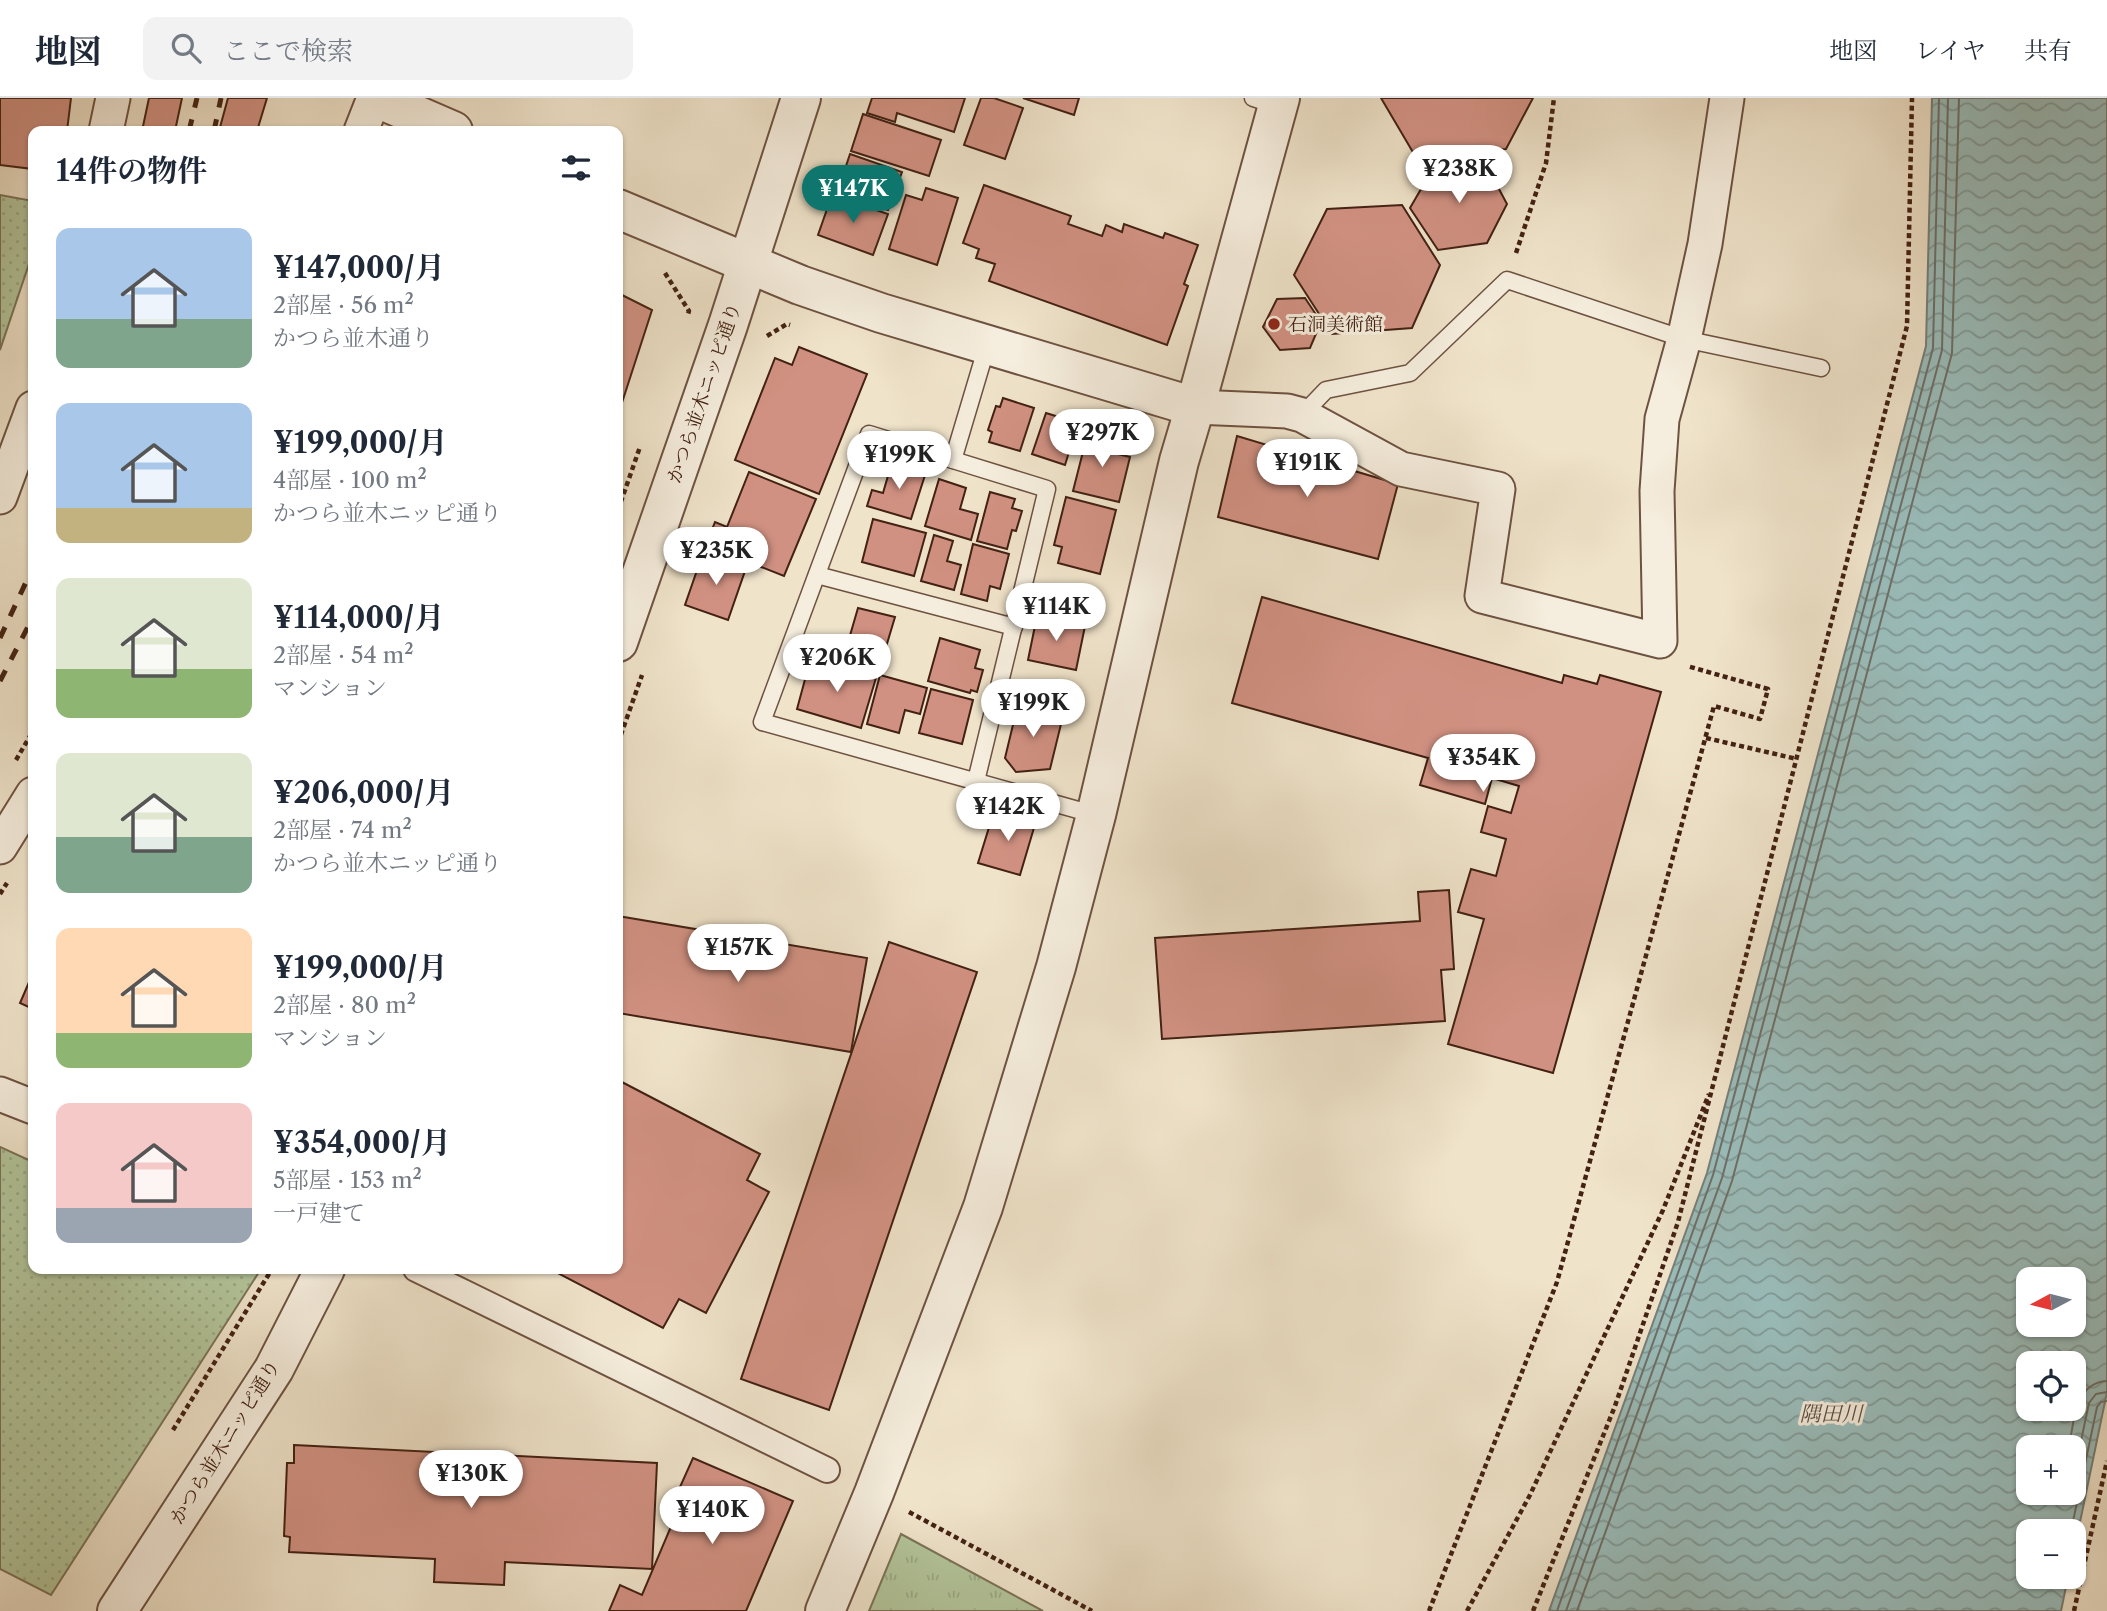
<!DOCTYPE html>
<html lang="ja">
<meta charset="utf-8">
<style>
body{margin:0;font-family:"Libre Caslon Text","Noto Serif JP",serif;background:#f2f2f3;color:#1f2937;height:100vh;display:flex;flex-direction:column;font-size:26px;white-space:nowrap}
*{box-sizing:border-box;margin:0}
p{font-size:23px;color:#747a83}
.icon{flex:none;width:38px;height:38px;fill:none;stroke:currentColor;stroke-width:2;stroke-linecap:round;stroke-linejoin:round}
.map{position:relative;flex:1;overflow:hidden}
.side{position:absolute;left:28px;top:28px;width:595px;height:1148px;display:flex;flex-direction:column;background:#fff;border-radius:14px;box-shadow:0 2px 5px #0004}
.side>*{flex:none}
.needle{width:46px;rotate:263deg}
.buttons{position:absolute;left:2016px;top:1169px;display:grid;gap:14px}
.buttons a{display:grid;place-items:center;width:70px;height:70px;border-radius:14px;background:#fff;box-shadow:0 2px 5px #0004;font-size:35px}
.price{position:absolute;translate:-50% -60px;padding:0 16px;border-radius:24px;background:#fff;color:#222;font-size:23px;line-height:46px;filter:drop-shadow(0 2px 4px #0008)}
.price::after{content:'';position:absolute;left:50%;top:42px;width:21px;height:16px;margin-left:-10px;background:inherit;clip-path:polygon(0 0,100% 0,50% 100%)}
.price.active{background:#0f766e;color:#fff}
ul{padding:0;list-style:none}
li{display:flex;align-items:center;gap:21px;height:175px;padding:0 28px}
li span{display:grid;place-items:center;flex:none;width:196px;height:140px;border-radius:14px;color:#555}
li>.icon{margin-inline-start:auto}
span .icon{width:84px;height:84px;fill:#fffc;stroke-width:1}
li b{font-size:30px}
h2{display:flex;justify-content:space-between;align-items:center;height:84px;padding:0 28px;font-size:30px}
header{display:flex;align-items:center;gap:42px;box-sizing:border-box;height:98px;padding:0 35px;background:#fff;border-bottom:2px solid #e0e1e3}
header strong{font-size:33px}
nav{display:flex;gap:38px;margin-inline-start:auto;font-size:24px}
.search{width:490px;height:63px;background:#f2f2f3;display:flex;align-items:center;gap:18px;box-sizing:border-box;padding:0 24px;border-radius:14px;color:#747a83;font-size:26px}
.map>svg:first-child{display:block}
.grass{fill:url(#grass-tufts);stroke:#7b7357;stroke-width:2}
.park{fill:url(#park-dots);stroke:#7b7357;stroke-width:2}
.water{fill:url(#water-waves);stroke:#777f78;stroke-width:2;fill-rule:evenodd}
.lines{fill:none;stroke-linecap:round;stroke-linejoin:round}
.shore{stroke:#6e6f67;stroke-width:2}
.building{fill:#d19182;stroke:#432113;stroke-width:2}
.service-casing{stroke:#6e5241;stroke-width:19}
.pedestrian-casing{stroke:#6e5241;stroke-width:28}
.minor-casing{stroke:#6e5241;stroke-width:37}
.tertiary-casing{stroke:#6e5241;stroke-width:42}
.path{stroke:#432113;stroke-width:4.5;stroke-dasharray:5 3.5;stroke-linecap:butt}
.service{stroke:#f5eddd;stroke-width:16}
.pedestrian{stroke:#f5eddd;stroke-width:24}
.minor{stroke:#f5eddd;stroke-width:33}
.tertiary{stroke:#f5eddd;stroke-width:38}
.rail{stroke:#432113;stroke-width:5;stroke-dasharray:12 12;stroke-linecap:butt}
.poi-dot{fill:#8f2418;stroke:#f5eddd;stroke-width:2.5}
.labels{text-anchor:middle;dominant-baseline:central;stroke-width:6;stroke-linejoin:round;paint-order:stroke}
.poi-label{font-size:19px;fill:#432113;stroke:#f5eddd;text-anchor:start}
.street-label{font-size:19px;fill:#432113;stroke:#f5eddd}
.water-label{font-size:21px;font-style:italic;fill:#5d5045;stroke:#f5eddd}
</style>
<header>
<strong>地図</strong>
<div class="search"><svg class="icon" aria-label="search" viewBox="0 0 24 24"><circle cx="10" cy="10" r="6"/><path d="M15 15l6 6"/></svg>ここで検索</div>
<nav><a>地図</a><a>レイヤ</a><a>共有</a></nav>
</header>
<div class="map">
<svg width="2107" height="1513" viewBox="0 0 2107 1513">
<defs>
<pattern id="grass-tufts" width="24" height="20" patternUnits="userSpaceOnUse" patternTransform="scale(1.75)"><rect width="24" height="20" fill="#b3c59b"/><path d="M3 7l-1-3M5 7V3M7 7l1-3M15 17l-1-3M17 17v-4M19 17l1-3" fill="none" stroke="#9ba985"/></pattern>
<pattern id="park-dots" width="8" height="8" patternUnits="userSpaceOnUse" patternTransform="scale(1.75)"><rect width="8" height="8" fill="#b3c59b"/><path d="M2 2h.1M6 6h.1" fill="none" stroke="#9ba985" stroke-width="1.8" stroke-linecap="round"/></pattern>
<pattern id="water-waves" width="16" height="10" patternUnits="userSpaceOnUse" patternTransform="scale(1.75)"><rect width="16" height="10" fill="#9abdbb"/><path d="M0 5q4-4 8 0t8 0" fill="none" stroke="#7f9997"/></pattern>
</defs>
<rect width="100%" height="100%" fill="#efe3ca"/>
<filter id="stains"><feTurbulence type="fractalNoise" baseFrequency=".00286" numOctaves="4"/><feColorMatrix values="0 0 0 0 .2 0 0 0 0 .09 0 0 0 0 .02 0 0 0 .5 -.17"/></filter>
<radialGradient id="worn" r=".72"><stop offset=".6" stop-color="#630" stop-opacity="0"/><stop offset="1" stop-color="#630" stop-opacity=".3"/></radialGradient>
<path class="grass" d="M901,1436L1043,1513H869Z"/>
<g class="park">
<path d="M0,97L33,103V154L0,252Z"/>
<path d="M0,1049L33,1064V1171H261L51,1497L0,1471Z"/>
</g>
<path class="water" d="M1932,0H2107V1294L2074,1453V1433H2028V1479H2068L2061,1513H1549L1707,1075L1926,248ZM2028,1181H2074V1227H2028ZM2028,1265H2074V1311H2028ZM2028,1349H2074V1395H2028Z"/>
<g class="lines">
<g class="shore">
<path d="M2069,1349C2074,1324 2074,1285 2107,1283"/>
<path d="M2074,1376L2089,1305L2096,1296L2107,1294"/>
<path d="M2071,1433L2097,1309L2101,1304L2107,1303"/>
<path d="M1557,1513L1713,1077L1933,250L1939,0"/>
<path d="M1566,1513L1722,1080L1942,252L1948,0"/>
<path d="M1577,1513L1732,1083L1952,255L1959,0"/>
</g>
</g>
<g class="building">
<path d="M0,0H71L67,33H33V71L0,67Z"/>
<path d="M149,0H182L175,33H142Z"/>
<path d="M228,0H267L257,33H219Z"/>
<path d="M872,0H965L954,34L897,15L895,24L867,15Z"/>
<path d="M981,0H994L1023,10L1005,61L964,47Z"/>
<path d="M1023,0H1079L1074,17Z"/>
<path d="M1381,0H1533L1506,51L1414,56Z"/>
<path d="M863,16L941,42L929,78L851,53Z"/>
<path d="M850,56L902,74L888,112L837,95Z"/>
<path d="M1485,65L1507,106L1487,145L1438,152L1410,110L1435,67Z"/>
<path d="M984,87L1071,118L1068,126L1102,138L1106,127L1122,134L1124,126L1163,140L1165,135L1198,147L1184,186L1188,188L1167,247L989,183L995,166L976,160L979,151L963,145Z"/>
<path d="M926,90L958,100L937,167L889,151L906,97L922,102Z"/>
<path d="M832,97L888,116L873,157L818,137Z"/>
<path d="M1402,107L1440,167L1412,230L1332,236L1294,177L1327,111Z"/>
<path d="M618,195L652,212L618,317Z"/>
<path d="M1305,200L1321,224L1310,250L1280,252L1263,229L1277,201Z"/>
<path d="M799,249L867,276L819,396L735,362L775,260L792,267Z"/>
<path d="M1003,300L1034,310L1020,353L989,344L992,334L988,332L996,308L1000,309Z"/>
<path d="M1046,315L1078,325L1065,367L1032,356Z"/>
<path d="M1088,334L1118,341L1114,355L1130,359L1119,404L1073,393Z"/>
<path d="M1237,338L1398,386L1378,461L1218,419Z"/>
<path d="M892,364L926,374L911,421L867,408L872,392L883,395Z"/>
<path d="M749,374L816,401L784,478L706,447L715,424L727,429Z"/>
<path d="M939,381L966,390L960,411L978,416L971,442L925,428Z"/>
<path d="M990,394L1015,401L1012,410L1022,413L1016,433L1012,432L1007,451L977,443Z"/>
<path d="M1066,399L1116,412L1100,476L1058,465L1062,449L1054,447Z"/>
<path d="M873,421L926,435L914,478L862,464Z"/>
<path d="M934,437L953,443L947,463L961,467L954,492L921,483Z"/>
<path d="M973,446L1009,456L1000,491L990,488L987,503L961,496Z"/>
<path d="M703,455L746,470L728,522L685,507Z"/>
<path d="M1262,499L1562,585L1564,577L1597,586L1600,577L1661,594L1553,975L1448,946L1484,821L1458,814L1471,771L1496,778L1506,741L1481,734L1488,708L1511,715L1519,688L1492,680L1485,706L1420,687L1428,660L1232,605Z"/>
<path d="M858,510L895,519L880,569L844,558Z"/>
<path d="M1037,518L1085,528L1076,572L1028,562Z"/>
<path d="M940,540L980,552L975,570L983,572L977,594L971,592L970,595L928,583Z"/>
<path d="M816,562L876,580L861,630L797,611L807,574L812,576Z"/>
<path d="M880,577L927,590L920,616L905,612L899,635L867,626Z"/>
<path d="M931,591L973,602L962,646L919,635Z"/>
<path d="M1018,606L1063,618L1050,671L1016,674L1005,660Z"/>
<path d="M1001,713L1036,723L1020,777L978,765L991,723L997,724Z"/>
<path d="M1449,792L1454,871L1441,872L1445,923L1162,941L1155,840L1420,823L1418,794Z"/>
<path d="M618,818L867,860L851,954L618,915Z"/>
<path d="M889,844L977,874L829,1312L741,1281Z"/>
<path d="M33,875V911L20,905Z"/>
<path d="M618,982L760,1056L747,1082L769,1094L706,1215L679,1201L663,1230L550,1171H618Z"/>
<path d="M294,1347L657,1365L652,1471L505,1464L504,1487L434,1484L435,1461L289,1454L290,1439L284,1438L287,1365H294Z"/>
<path d="M693,1360L793,1403L746,1513H609L620,1487L642,1497L678,1412L671,1409Z"/>
</g>
<g class="lines">
<defs>
<g id="service">
<path d="M1253,0L1278,8"/>
<path d="M987,248L953,362L869,336L762,624L1096,717"/>
<path d="M1302,317L1326,292L1410,275L1507,182L1684,241L1821,270"/>
<path d="M953,362L1047,391L976,683"/>
<path d="M817,477L1014,529"/>
</g>
<path id="pedestrian" d="M416,1171L827,1372"/>
<g id="minor">
<path d="M106,33L113,0"/>
<path d="M361,33L374,0"/>
<path d="M1195,309L1287,313L1302,317L1401,371L1498,391L1482,498L1660,543L1657,393L1662,321L1684,241L1705,146L1727,0"/>
<path d="M0,399L33,310"/>
<path d="M0,749L33,696"/>
<path d="M0,996L33,1009"/>
</g>
<g id="tertiary">
<path d="M377,0L453,33"/>
<path d="M618,111L800,187L881,215L1195,309L1280,0"/>
<path d="M618,544L728,227L801,0"/>
<path d="M117,1513L274,1271L325,1171"/>
<path d="M825,1513L874,1395L983,1109L1056,869L1096,717L1179,363L1195,309"/>
</g>
</defs>
<use href="#service" class="service-casing"/>
<use href="#pedestrian" class="pedestrian-casing"/>
<use href="#minor" class="minor-casing"/>
<use href="#tertiary" class="tertiary-casing"/>
<g class="path">
<path d="M1516,155L1546,65L1554,0"/>
<path d="M665,175L689,213L688,216"/>
<path d="M767,238L787,226L790,227"/>
<path d="M618,412L640,349"/>
<path d="M1706,640L1797,661"/>
<path d="M618,645L642,577"/>
<path d="M16,662L33,633"/>
<path d="M0,796L7,785"/>
<path d="M173,1332L272,1171"/>
<path d="M909,1414L1092,1513"/>
<path d="M1429,1513L1557,1184L1714,608L1760,621L1768,591L1687,568"/>
<path d="M1467,1513L1530,1397L1663,1112L1709,996"/>
<path d="M1533,1513L1615,1308L1678,1124L1907,228L1912,0"/>
<path d="M2074,1513L2107,1363"/>
</g>
<use href="#service" class="service"/>
<use href="#pedestrian" class="pedestrian"/>
<use href="#minor" class="minor"/>
<use href="#tertiary" class="tertiary"/>
<g class="rail">
<path d="M189,33L197,0"/>
<path d="M214,33L221,0"/>
<path d="M0,540L33,469"/>
<path d="M0,583L33,519"/>
</g>
</g>
<circle class="poi-dot" cx="1274" cy="226" r="7"/>
<g class="labels">
<g class="poi-label">
<text x="1288" y="226">石洞美術館</text>
</g>
<g class="street-label">
<text transform="translate(704 295) rotate(-71)">かつら並木ニッピ通り</text>
<text transform="translate(225 1344) rotate(-58)">かつら並木ニッピ通り</text>
</g>
<g class="water-label">
<text x="1831" y="1315">隅田川</text>
</g>
</g>
<rect width="100%" height="100%" filter="url(#stains)"/>
<rect width="100%" height="100%" fill="url(#worn)"/>
</svg>
<div class="buttons">
<a><svg class="needle" viewBox="-14 -14 28 28"><path d="M0-13l5 13h-10z" fill="#e53935"/><path d="M0 13l5-13h-10z" fill="#747a83"/></svg></a>
<a><svg class="icon" aria-label="locate" viewBox="0 0 24 24"><circle cx="12" cy="12" r="6"/><path d="M12 2v4M12 18v4M2 12h4M18 12h4"/></svg></a>
<a>+</a>
<a>−</a>
</div>
<b class="price" style="left:1459px;top:107px">¥238K</b>
<b class="price active" style="left:853px;top:127px">¥147K</b>
<b class="price" style="left:1102px;top:371px">¥297K</b>
<b class="price" style="left:899px;top:393px">¥199K</b>
<b class="price" style="left:1307px;top:401px">¥191K</b>
<b class="price" style="left:716px;top:489px">¥235K</b>
<b class="price" style="left:1056px;top:545px">¥114K</b>
<b class="price" style="left:837px;top:596px">¥206K</b>
<b class="price" style="left:1033px;top:641px">¥199K</b>
<b class="price" style="left:1483px;top:696px">¥354K</b>
<b class="price" style="left:1008px;top:745px">¥142K</b>
<b class="price" style="left:738px;top:886px">¥157K</b>
<b class="price" style="left:471px;top:1412px">¥130K</b>
<b class="price" style="left:712px;top:1448px">¥140K</b>
<section class="side">
<h2>14件の物件<svg class="icon" aria-label="filters" viewBox="0 0 24 24"><path d="M4 7h16M4 17h16"/><circle cx="9" cy="7" r="2"/><circle cx="15" cy="17" r="2"/></svg></h2>
<ul>
<li><span style="background:linear-gradient(#a9c7e8 65%,#7fa58c 0)"><svg class="icon" aria-label="home" viewBox="0 0 24 24"><path d="M3 11l9-7 9 7M6 9v11h12V9"/></svg></span><div><b>¥147,000/月</b><p>2部屋 · 56 m²</p><p>かつら並木通り</p></div></li>
<li><span style="background:linear-gradient(#a9c7e8 75%,#c2b280 0)"><svg class="icon" aria-label="home" viewBox="0 0 24 24"><path d="M3 11l9-7 9 7M6 9v11h12V9"/></svg></span><div><b>¥199,000/月</b><p>4部屋 · 100 m²</p><p>かつら並木ニッピ通り</p></div></li>
<li><span style="background:linear-gradient(#dfe7d0 65%,#8fb573 0)"><svg class="icon" aria-label="home" viewBox="0 0 24 24"><path d="M3 11l9-7 9 7M6 9v11h12V9"/></svg></span><div><b>¥114,000/月</b><p>2部屋 · 54 m²</p><p>マンション</p></div></li>
<li><span style="background:linear-gradient(#dfe7d0 60%,#7fa58c 0)"><svg class="icon" aria-label="home" viewBox="0 0 24 24"><path d="M3 11l9-7 9 7M6 9v11h12V9"/></svg></span><div><b>¥206,000/月</b><p>2部屋 · 74 m²</p><p>かつら並木ニッピ通り</p></div></li>
<li><span style="background:linear-gradient(#ffd9b3 75%,#8fb573 0)"><svg class="icon" aria-label="home" viewBox="0 0 24 24"><path d="M3 11l9-7 9 7M6 9v11h12V9"/></svg></span><div><b>¥199,000/月</b><p>2部屋 · 80 m²</p><p>マンション</p></div></li>
<li><span style="background:linear-gradient(#f6c9c9 75%,#9aa5b1 0)"><svg class="icon" aria-label="home" viewBox="0 0 24 24"><path d="M3 11l9-7 9 7M6 9v11h12V9"/></svg></span><div><b>¥354,000/月</b><p>5部屋 · 153 m²</p><p>一戸建て</p></div></li>
</ul>
</section>
</div>
